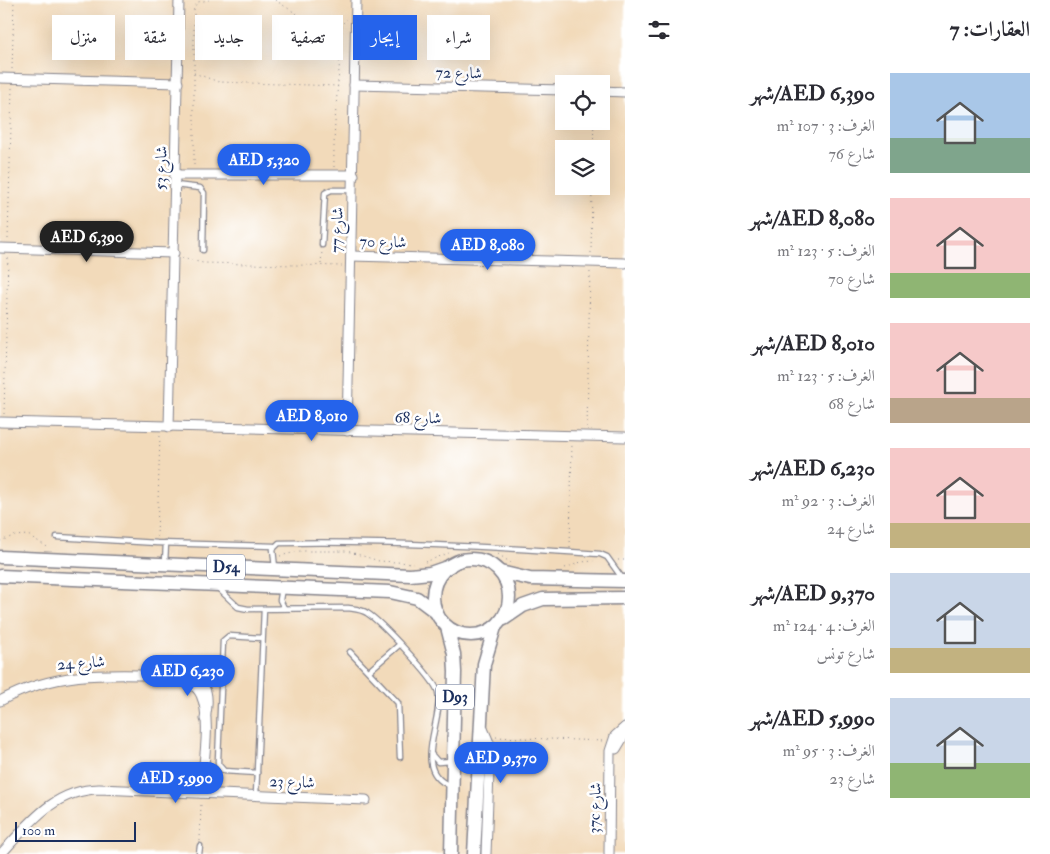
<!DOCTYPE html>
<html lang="ar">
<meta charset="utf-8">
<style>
body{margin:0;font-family:"IM FELL Double Pica",Amiri,serif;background:#f2f2f3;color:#2b2b33;direction:rtl;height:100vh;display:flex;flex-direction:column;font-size:19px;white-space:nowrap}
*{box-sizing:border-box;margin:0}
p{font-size:16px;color:#7c7c81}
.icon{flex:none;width:28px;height:28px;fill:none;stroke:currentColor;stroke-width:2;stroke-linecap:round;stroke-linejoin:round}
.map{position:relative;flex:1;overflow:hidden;direction:ltr}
.panel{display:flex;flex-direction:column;background:#fff;width:425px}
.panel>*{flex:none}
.banner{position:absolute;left:15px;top:15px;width:475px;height:45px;direction:rtl;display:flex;gap:10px}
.fabs{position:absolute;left:555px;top:75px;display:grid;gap:10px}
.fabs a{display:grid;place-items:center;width:55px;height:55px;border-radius:0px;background:#fff;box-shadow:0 5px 20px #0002;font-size:25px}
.scale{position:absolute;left:15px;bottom:12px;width:121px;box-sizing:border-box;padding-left:5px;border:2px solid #1b2f5e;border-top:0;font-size:14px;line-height:18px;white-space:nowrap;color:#1b2f5e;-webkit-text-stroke:4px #fff;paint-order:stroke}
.price{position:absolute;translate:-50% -42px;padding:0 11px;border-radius:18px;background:#2563eb;color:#fff;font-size:16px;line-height:32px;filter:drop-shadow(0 1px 2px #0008)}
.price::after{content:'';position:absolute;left:50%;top:30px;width:15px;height:11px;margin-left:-8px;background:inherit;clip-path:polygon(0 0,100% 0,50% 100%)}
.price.current{background:#222;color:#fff}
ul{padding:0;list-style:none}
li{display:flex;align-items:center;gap:15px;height:125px;padding:0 20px}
li span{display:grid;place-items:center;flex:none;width:140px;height:100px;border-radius:0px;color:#555}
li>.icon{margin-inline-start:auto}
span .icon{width:60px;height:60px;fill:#fffc;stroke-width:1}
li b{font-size:21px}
h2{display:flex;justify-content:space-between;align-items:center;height:60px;padding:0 20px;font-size:21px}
.pill{padding:0 18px;border-radius:0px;background:#fff;box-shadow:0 5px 20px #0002;font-size:18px;line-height:45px}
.pill.current{background:#2563eb;color:#fff}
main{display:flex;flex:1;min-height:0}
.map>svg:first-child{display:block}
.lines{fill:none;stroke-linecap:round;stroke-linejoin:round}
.service-casing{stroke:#86848c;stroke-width:7}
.minor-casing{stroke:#86848c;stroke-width:11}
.primary-casing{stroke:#86848c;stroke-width:15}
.path{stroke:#86848c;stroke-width:1;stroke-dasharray:1 4;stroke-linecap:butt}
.service{stroke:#fff;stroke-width:4.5}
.minor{stroke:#fff;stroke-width:9}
.primary{stroke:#fff;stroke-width:12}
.labels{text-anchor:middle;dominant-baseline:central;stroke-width:5;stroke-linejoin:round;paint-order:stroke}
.shield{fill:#fff;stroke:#5f6d8e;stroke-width:1}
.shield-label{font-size:15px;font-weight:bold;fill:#1b2f5e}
.street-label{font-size:16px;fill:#1b2f5e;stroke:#fff}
</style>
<main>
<section class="panel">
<h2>العقارات: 7<svg class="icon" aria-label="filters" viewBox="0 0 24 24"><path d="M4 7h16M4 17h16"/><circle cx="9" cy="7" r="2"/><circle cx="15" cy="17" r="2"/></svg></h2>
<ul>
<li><span style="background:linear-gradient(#a9c7e8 65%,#7fa58c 0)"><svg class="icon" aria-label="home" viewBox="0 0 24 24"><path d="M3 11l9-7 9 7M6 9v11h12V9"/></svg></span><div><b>AED 6,390/شهر</b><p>الغرف: 3 · 107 m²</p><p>شارع 76</p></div></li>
<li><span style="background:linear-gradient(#f6c9c9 75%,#8fb573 0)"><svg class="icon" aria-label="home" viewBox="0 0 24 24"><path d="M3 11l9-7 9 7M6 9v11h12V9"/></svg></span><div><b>AED 8,080/شهر</b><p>الغرف: 5 · 123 m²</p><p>شارع 70</p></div></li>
<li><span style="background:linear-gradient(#f6c9c9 75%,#b9a48a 0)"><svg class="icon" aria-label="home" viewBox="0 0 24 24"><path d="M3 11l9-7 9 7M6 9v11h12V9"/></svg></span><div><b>AED 8,010/شهر</b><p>الغرف: 5 · 123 m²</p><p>شارع 68</p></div></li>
<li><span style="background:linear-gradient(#f6c9c9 75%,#c2b280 0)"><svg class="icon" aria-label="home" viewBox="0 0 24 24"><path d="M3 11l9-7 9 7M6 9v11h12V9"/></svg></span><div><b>AED 6,230/شهر</b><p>الغرف: 3 · 92 m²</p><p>شارع 24</p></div></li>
<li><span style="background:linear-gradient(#c9d6e8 75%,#c2b280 0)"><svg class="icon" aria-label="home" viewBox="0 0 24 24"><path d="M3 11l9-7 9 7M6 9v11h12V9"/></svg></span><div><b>AED 9,370/شهر</b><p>الغرف: 4 · 124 m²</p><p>شارع تونس</p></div></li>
<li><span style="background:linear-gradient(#c9d6e8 65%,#8fb573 0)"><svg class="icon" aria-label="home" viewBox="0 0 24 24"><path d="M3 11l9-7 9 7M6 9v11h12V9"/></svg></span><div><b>AED 5,990/شهر</b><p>الغرف: 3 · 95 m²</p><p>شارع 23</p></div></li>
</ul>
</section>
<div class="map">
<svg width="625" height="854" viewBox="0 0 625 854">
<rect width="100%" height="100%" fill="#fff"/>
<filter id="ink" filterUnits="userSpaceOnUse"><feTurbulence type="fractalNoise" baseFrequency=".02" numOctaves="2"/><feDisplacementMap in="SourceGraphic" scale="10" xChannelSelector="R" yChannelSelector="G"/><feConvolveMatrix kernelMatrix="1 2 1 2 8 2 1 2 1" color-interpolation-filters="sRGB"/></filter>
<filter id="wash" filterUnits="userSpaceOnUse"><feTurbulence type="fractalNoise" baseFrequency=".0096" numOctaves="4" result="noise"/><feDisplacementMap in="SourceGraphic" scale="20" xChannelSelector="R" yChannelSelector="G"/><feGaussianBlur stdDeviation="1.12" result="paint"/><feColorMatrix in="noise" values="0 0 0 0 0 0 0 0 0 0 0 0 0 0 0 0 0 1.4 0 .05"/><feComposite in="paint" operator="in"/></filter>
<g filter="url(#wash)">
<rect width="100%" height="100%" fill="#f2daba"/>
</g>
<g filter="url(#ink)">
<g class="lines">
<defs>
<g id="service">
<path d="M175,185L200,188L204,193L203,250"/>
<path d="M322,245L325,193L331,190H352"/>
<path d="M57,537L157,543L274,546"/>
<path d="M165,563L166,543"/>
<path d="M275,568L273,549L279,543C386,541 493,547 600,554L607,557L622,578"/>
<path d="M282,588L280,600L284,608"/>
<path d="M219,589L238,607L248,609L348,608C355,609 361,609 367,613C380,621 435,679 438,692C444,721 410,771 451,786"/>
<path d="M350,652L398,703L400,757"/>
<path d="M369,671L399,645"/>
<path d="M431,754L438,762L452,761"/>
<path d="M257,773L224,771L218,764V760L223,641L229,636L262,638"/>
<path d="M256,795L264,609"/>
<path d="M199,854L200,846"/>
</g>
<g id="minor">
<path d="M0,78L178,83"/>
<path d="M354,85L564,90"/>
<path d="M601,91L625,92"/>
<path d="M177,175H354"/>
<path d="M0,248L174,253"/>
<path d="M351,256L625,263"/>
<path d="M0,422L625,437"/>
<path d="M169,427L179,0"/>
<path d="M347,431L356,0"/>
<path d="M176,679C186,681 197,685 201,695C212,719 203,767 201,793"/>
<path d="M0,701C62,667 120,675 188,676C210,682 209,700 205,719"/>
<path d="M481,724L490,745L486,854"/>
<path d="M616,749L625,734"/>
<path d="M1,854C29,824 53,790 99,789L366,800"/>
<path d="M609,854L610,751L615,736L625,727"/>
</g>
<g id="primary">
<path d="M0,557L410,575L430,573L450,566"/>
<circle cx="471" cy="597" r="38"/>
<path d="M500,572L530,579L625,581"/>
<path d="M0,576L390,592L417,598L437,613"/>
<path d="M504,619L523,606L543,599L625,598"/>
<path d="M447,627L454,654L455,672L451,854"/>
<path d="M474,854L484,664L495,627"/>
</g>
</defs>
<use href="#service" class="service-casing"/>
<use href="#minor" class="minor-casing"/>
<use href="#primary" class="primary-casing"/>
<g class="path">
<path d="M275,0L341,42"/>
<path d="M12,69L14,0"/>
<path d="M194,73L219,82L338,86"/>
<path d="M593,149L594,121"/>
<path d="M194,165V7L198,2L209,0"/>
<path d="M334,167C333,120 340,72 342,24L347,19"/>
<path d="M8,239L12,88"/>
<path d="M591,253L592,186"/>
<path d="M182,258L203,263L342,266"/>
<path d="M321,264L322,251"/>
<path d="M4,414L8,256"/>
<path d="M587,428L590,270"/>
<path d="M157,537L160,434"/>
<path d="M0,541L14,536L28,535L49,548"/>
<path d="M570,547L572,443"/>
<path d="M498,554L511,563"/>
<path d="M280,556L300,551H347L379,561L413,563"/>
<path d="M618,560H625"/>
<path d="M425,562L449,553"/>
<path d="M565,568L581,562L594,561"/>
<path d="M464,689H473"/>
<path d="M496,737L604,741"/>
<path d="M200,841L201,802"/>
</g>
<use href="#service" class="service"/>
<use href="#minor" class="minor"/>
<use href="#primary" class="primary"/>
</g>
</g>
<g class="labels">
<g class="shield">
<rect x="207" y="554.5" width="38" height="25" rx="4"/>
<rect x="436" y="684.5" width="38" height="25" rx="4"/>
</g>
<g class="shield-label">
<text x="226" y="567">D54</text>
<text x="455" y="697">D93</text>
</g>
<g class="street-label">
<text transform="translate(459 73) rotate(1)">شارع 72</text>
<text transform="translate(161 168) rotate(-88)">شارع 53</text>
<text transform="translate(337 230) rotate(-88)">شارع 77</text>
<text transform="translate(383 242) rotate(1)">شارع 70</text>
<text transform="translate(418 418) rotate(1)">شارع 68</text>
<text transform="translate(81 663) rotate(-4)">شارع 24</text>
<text transform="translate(292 782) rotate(2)">شارع 23</text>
<text transform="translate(595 808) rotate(-88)">37c شارع</text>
</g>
</g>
</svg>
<div class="fabs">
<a><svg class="icon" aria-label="locate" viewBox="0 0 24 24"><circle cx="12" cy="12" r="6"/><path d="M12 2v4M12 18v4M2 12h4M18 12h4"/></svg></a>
<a><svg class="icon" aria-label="layers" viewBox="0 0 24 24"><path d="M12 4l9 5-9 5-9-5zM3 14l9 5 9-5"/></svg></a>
</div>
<div class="scale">100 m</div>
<b class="price" style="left:264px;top:186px">AED 5,320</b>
<b class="price current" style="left:87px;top:263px">AED 6,390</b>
<b class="price" style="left:488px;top:271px">AED 8,080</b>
<b class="price" style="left:312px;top:442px">AED 8,010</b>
<b class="price" style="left:188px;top:697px">AED 6,230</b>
<b class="price" style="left:501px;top:784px">AED 9,370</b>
<b class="price" style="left:176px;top:804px">AED 5,990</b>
<div class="banner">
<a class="pill">شراء</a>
<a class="pill current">إيجار</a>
<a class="pill">تصفية</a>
<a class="pill">جديد</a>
<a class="pill">شقة</a>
<a class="pill">منزل</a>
</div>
</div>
</main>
